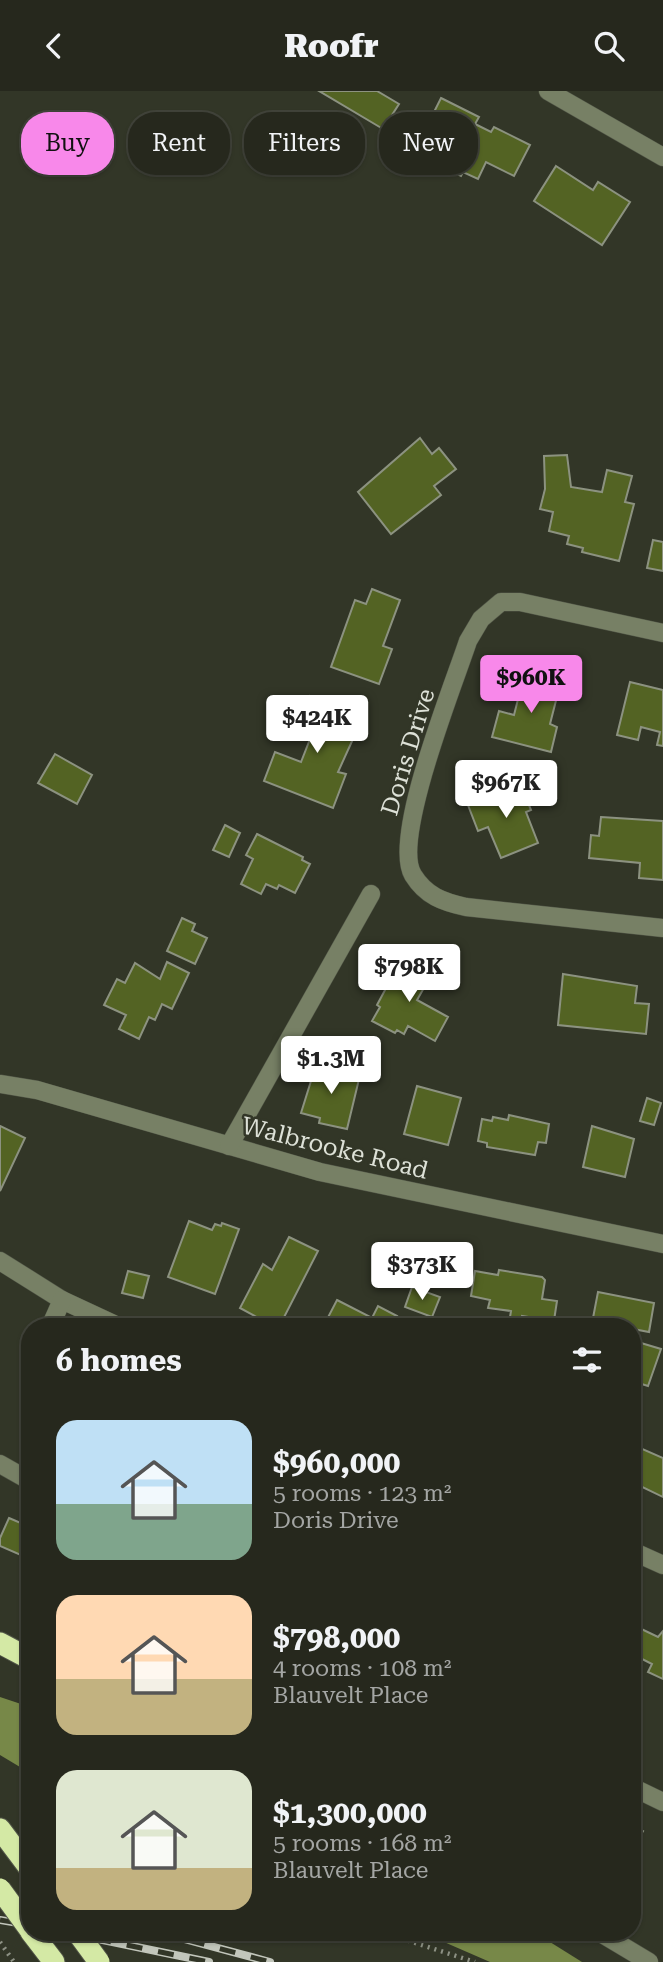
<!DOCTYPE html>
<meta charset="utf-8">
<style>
body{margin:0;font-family:"Roboto Serif",serif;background:#32342a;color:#f1f3f6;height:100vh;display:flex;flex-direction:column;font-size:26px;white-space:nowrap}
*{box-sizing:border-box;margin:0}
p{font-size:23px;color:#a4a6a4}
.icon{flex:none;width:38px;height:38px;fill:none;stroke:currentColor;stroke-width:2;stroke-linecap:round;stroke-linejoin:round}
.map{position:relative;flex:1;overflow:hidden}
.panel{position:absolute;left:21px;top:1227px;width:620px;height:623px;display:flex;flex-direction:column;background:#26281d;border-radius:28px;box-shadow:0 2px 5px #0004,0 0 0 2px #42443b}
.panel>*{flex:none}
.top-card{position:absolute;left:21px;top:21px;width:621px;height:63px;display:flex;gap:14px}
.price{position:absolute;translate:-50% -60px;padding:0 16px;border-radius:7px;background:#fff;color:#222;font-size:23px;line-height:46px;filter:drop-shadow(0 2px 4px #0008)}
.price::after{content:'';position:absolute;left:50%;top:42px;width:21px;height:16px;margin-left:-10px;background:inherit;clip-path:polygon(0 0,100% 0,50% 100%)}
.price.active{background:#f888ea;color:#111}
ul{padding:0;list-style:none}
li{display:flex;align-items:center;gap:21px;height:175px;padding:0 35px}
li span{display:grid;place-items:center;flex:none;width:196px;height:140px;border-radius:21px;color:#555}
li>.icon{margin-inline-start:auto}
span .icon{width:84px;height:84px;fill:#fffc;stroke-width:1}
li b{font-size:30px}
h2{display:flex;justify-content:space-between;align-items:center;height:84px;padding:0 35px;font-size:30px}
.tag{padding:0 24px;border-radius:28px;background:#26281d;box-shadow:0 2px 5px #0004,0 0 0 2px #42443b;font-size:24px;line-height:63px}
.tag.active{background:#f888ea;color:#111}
header{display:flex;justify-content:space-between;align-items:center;height:91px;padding:0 35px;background:#26281d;font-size:32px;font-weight:800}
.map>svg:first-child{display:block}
.water{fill:#778848}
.building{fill:#536323;stroke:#8c9280;stroke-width:2}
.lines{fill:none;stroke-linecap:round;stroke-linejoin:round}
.minor-casing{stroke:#515547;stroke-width:19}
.highway-casing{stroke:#515547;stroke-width:23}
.path{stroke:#8d9184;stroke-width:4.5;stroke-dasharray:2 5;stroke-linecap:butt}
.minor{stroke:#778065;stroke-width:18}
.highway{stroke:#d4e9a5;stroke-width:21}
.rail-casing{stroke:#c2c6bb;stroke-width:8}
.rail{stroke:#323627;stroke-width:5;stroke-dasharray:16;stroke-linecap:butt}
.highway-bridge-casing{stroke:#515547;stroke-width:23;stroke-linecap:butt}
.highway-bridge{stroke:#d4e9a5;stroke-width:21}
.labels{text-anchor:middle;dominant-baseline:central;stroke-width:5;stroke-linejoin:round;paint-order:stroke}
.street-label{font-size:24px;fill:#dde1d7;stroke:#323627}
</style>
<header><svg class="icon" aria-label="back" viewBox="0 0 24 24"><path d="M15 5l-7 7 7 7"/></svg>Roofr<svg class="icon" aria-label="search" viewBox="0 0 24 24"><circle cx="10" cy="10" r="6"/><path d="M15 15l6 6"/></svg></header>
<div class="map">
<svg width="663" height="1871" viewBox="0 0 663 1871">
<rect width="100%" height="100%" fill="#323627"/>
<g class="water">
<path d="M0,1606L30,1616V1682L0,1664Z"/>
<path d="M421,1841H534L582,1871H490Z"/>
</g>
<g class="building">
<path d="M319,0H377L399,13L383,38Z"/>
<path d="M441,7L479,26L475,33L491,41L494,36L530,54L514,85L486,71L478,88L463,81L461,85L417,64L438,23L434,21Z"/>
<path d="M556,75L593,99L598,91L630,111L602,154L534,110Z"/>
<path d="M420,347L432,363L439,357L456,378L434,395L441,404L391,443L358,401Z"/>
<path d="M567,364L571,396L602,401L607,379L632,385L625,411L634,413L619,470L582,461L583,457L567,453L569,445L549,440L553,421L540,418L545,398L544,365Z"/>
<path d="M653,449L663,451V480L647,477Z"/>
<path d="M372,498L400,509L383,555L392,558L379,593L331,576L355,509L366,513Z"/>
<path d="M525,581L561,590L550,633L557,636L551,661L492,646L499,620L514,624Z"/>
<path d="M630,591L663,599V655L657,654L660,641L641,636L638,649L617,644Z"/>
<path d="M310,605L348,619L343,632L358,637L338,681L346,683L333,717L264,690L275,661L301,671L312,643L297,637Z"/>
<path d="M55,663L92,684L77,713L38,692Z"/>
<path d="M520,692L531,719L526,721L538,752L501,767L488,736L478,740L468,714Z"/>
<path d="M601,726L663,730V789L639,787L640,772L589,767L591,744L599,745Z"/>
<path d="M225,734L240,742L229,766L213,759Z"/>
<path d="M257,743L303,766L302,769L310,773L295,802L279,794L277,798L266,793L261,803L241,793L253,768L246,764Z"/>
<path d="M182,827L195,833L192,840L207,847L195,873L167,860Z"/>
<path d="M414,870L433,881L417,909L448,926L435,950L408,935L404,943L397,939L395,942L372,930L380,916L377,914L399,873L409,878Z"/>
<path d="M167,871L189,882L172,918L162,913L155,929L149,926L139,948L119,938L126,924L104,914L117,888L125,892L135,872L160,888Z"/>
<path d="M563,883L637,895L635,912L649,913L646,943L558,934Z"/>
<path d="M316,974L360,984L347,1038L319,1032L320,1027L301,1022Z"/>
<path d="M417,995L461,1007L448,1054L404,1043Z"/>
<path d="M647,1007L661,1012L654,1034L640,1030Z"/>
<path d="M509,1024L549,1033L546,1052L538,1051L535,1064L487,1056V1052L478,1050L482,1028L492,1030L493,1026L508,1029Z"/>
<path d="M0,1035L25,1047L0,1100Z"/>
<path d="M592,1035L634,1048L625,1086L583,1076Z"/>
<path d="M189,1130L212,1139L215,1133L221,1135L222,1132L239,1138L215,1203L168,1186Z"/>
<path d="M289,1146L318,1160L279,1236H275L240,1217L263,1173L272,1179Z"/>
<path d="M499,1179L542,1186L545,1189L542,1208L557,1210L553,1236L534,1233L535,1227L522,1225L520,1234L509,1232L511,1220L488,1217L490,1209L471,1205L475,1180L498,1184Z"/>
<path d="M128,1180L149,1185L143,1207L122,1202Z"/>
<path d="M412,1196L440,1206L432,1226L405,1216Z"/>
<path d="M598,1201L654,1212L649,1241L602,1232L603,1229L593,1227Z"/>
<path d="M337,1209L372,1227L378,1215L397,1225L391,1236H323Z"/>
<path d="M641,1252L661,1258L648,1295L632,1290Z"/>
<path d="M632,1356L637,1359L638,1356L663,1367V1406L632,1391Z"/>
<path d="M9,1427L30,1436V1468L0,1455V1447Z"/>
<path d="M633,1534L658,1546L663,1540V1588L648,1581L652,1573L632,1563Z"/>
<path d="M632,1734L643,1740L632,1758Z"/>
</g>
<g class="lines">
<defs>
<g id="minor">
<path d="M548,0L663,66"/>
<path d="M663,542L520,511H501L481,528L468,550C454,593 391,748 413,784C426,805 443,811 466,816L663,837"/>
<path d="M0,993L37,999L320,1081L663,1153"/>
<path d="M229,1055L371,803"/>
<path d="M0,1170L62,1209L120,1236"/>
<path d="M50,1236L62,1209"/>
<path d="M0,1373L30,1390"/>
<path d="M632,1460L663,1474"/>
<path d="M632,1696L663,1711"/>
<path d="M599,1841L649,1871"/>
</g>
<g id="highway">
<path d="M0,1552L30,1568"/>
<path d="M0,1738L30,1778"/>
<path d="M31,1841L54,1871"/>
</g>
</defs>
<use href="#minor" class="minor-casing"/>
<use href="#highway" class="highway-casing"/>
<g class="path">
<path d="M20,1723L30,1727"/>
<path d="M381,1841L475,1871"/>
<path d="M0,1851L14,1871"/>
</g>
<use href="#minor" class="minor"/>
<use href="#highway" class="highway"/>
<defs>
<g id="rail">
<path d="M0,1812L30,1817"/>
<path d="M0,1829L30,1834"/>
<path d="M64,1841L209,1871"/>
<path d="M158,1841L270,1871"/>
</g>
</defs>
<use href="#rail" class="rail-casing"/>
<use href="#rail" class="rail"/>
<defs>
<g id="highway-bridge">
<path d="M0,1798L30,1839"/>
<path d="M77,1841L99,1871"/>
</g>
</defs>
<use href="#highway-bridge" class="highway-bridge-casing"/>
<use href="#highway-bridge" class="highway-bridge"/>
</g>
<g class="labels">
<g class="street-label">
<text transform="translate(408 661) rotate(-73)">Doris Drive</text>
<text transform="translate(335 1057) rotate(14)">Walbrooke Road</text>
</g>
</g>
</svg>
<b class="price active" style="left:531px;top:624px">$960K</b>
<b class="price" style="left:317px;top:664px">$424K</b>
<b class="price" style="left:506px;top:729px">$967K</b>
<b class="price" style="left:409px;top:913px">$798K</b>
<b class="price" style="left:331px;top:1005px">$1.3M</b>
<b class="price" style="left:422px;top:1211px">$373K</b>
<div class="top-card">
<a class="tag active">Buy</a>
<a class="tag">Rent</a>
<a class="tag">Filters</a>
<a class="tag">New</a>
</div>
<section class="panel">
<h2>6 homes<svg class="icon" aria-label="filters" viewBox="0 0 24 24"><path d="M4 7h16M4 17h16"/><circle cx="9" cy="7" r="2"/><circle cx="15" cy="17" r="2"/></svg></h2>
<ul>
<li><span style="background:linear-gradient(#bfe0f5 60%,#7fa58c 0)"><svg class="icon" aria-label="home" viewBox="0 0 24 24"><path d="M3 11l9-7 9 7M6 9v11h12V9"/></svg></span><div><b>$960,000</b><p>5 rooms · 123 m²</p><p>Doris Drive</p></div></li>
<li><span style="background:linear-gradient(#ffd9b3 60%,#c2b280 0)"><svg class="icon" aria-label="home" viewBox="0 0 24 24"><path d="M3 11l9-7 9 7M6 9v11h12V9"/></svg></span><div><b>$798,000</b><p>4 rooms · 108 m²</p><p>Blauvelt Place</p></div></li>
<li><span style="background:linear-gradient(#dfe7d0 70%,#c2b280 0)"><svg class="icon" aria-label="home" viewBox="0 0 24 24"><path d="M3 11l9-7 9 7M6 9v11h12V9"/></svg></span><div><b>$1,300,000</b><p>5 rooms · 168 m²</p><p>Blauvelt Place</p></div></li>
</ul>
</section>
</div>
